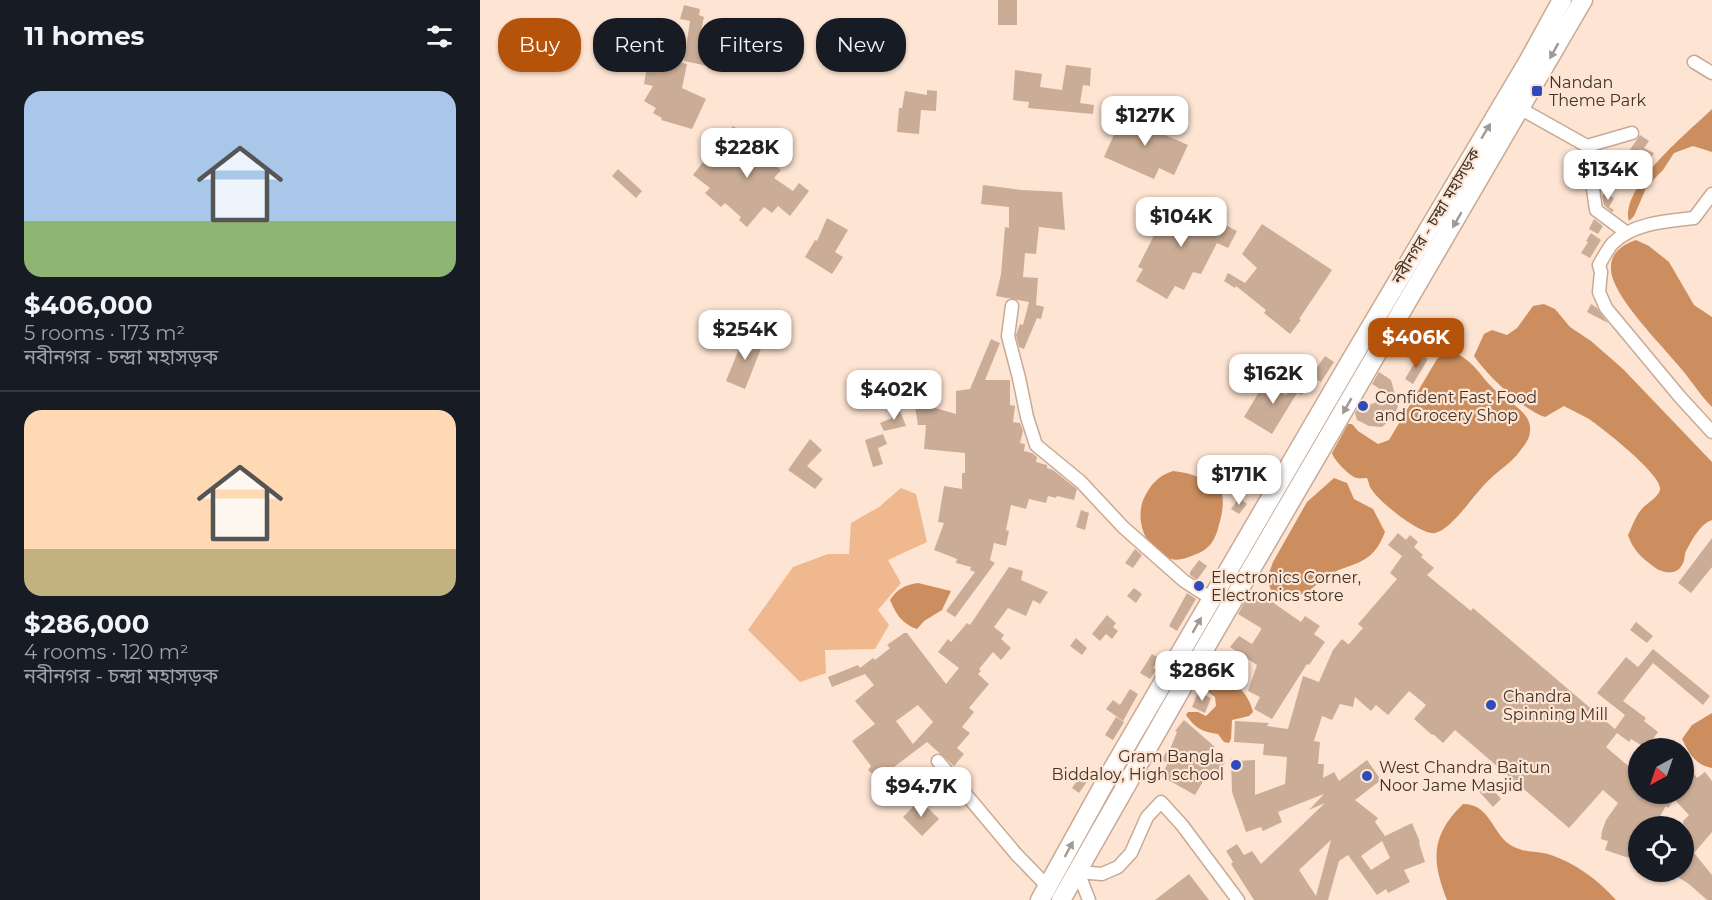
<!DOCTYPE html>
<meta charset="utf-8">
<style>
body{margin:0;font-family:Montserrat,"Noto Sans Bengali",sans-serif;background:#242831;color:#f1f3f6;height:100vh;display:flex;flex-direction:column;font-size:22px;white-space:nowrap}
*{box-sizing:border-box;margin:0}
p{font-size:20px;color:#9ea1a6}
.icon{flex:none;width:33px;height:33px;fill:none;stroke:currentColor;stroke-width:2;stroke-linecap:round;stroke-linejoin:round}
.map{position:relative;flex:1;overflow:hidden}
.sheet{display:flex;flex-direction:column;background:#171b24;width:480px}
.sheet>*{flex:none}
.top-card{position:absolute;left:18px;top:18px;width:570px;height:54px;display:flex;gap:12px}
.needle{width:39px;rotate:220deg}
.tools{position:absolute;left:1148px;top:738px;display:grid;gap:12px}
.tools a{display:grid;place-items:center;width:66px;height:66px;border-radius:50%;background:#171b24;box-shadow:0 2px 4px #0004;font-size:30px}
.price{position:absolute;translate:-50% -51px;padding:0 14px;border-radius:12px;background:#fff;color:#222;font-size:20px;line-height:39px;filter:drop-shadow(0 2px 3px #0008)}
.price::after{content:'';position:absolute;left:50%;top:36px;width:18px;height:14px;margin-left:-9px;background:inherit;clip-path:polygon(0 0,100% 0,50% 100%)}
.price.active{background:#b45309;color:#fff}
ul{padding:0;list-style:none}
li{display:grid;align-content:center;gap:12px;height:318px;padding:0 24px}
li+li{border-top:2px solid #363941}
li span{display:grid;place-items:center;height:186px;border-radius:18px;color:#555}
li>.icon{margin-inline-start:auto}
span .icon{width:108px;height:108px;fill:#fffc;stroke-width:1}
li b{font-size:26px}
h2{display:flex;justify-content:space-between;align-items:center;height:72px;padding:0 24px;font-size:26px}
.chip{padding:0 21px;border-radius:24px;background:#171b24;box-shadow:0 2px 4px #0004;font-size:21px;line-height:54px}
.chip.active{background:#b45309;color:#fff}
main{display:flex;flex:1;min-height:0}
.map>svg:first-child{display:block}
.green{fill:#efb88f}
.water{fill:#cc8e5e}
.building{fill:#cbad97;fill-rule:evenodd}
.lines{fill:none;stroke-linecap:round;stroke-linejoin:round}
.minor-casing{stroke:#c8aa94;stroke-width:15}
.highway-casing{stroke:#c8aa94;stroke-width:21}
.minor{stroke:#fff;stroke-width:12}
.highway{stroke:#fff;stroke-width:18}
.oneway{fill:#a09a95}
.poi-dot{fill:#2f4abb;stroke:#fee4d2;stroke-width:2}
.labels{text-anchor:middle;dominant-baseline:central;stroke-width:4.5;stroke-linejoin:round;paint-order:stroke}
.poi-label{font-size:16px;fill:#40342b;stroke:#fee4d2;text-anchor:start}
.street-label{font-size:16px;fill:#40342b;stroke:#fee4d2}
</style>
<main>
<section class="sheet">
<h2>11 homes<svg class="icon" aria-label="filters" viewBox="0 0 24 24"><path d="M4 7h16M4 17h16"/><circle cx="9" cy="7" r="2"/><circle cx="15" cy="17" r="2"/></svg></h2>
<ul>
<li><span style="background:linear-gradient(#a9c7e8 70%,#8fb573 0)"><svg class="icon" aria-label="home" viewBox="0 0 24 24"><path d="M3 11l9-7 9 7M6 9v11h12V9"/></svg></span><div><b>$406,000</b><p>5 rooms · 173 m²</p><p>নবীনগর - চন্দ্রা মহাসড়ক</p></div></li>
<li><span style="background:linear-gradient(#ffd9b3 75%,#c2b280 0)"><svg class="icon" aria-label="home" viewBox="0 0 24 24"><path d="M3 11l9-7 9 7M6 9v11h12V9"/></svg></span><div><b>$286,000</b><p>4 rooms · 120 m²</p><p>নবীনগর - চন্দ্রা মহাসড়ক</p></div></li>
</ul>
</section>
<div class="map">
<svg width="1232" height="900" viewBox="0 0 1232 900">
<rect width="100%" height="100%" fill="#fee4d2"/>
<path class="green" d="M421,488L436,494L447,542L408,560L421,583L398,610L409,625L395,649L345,650L346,673L320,682L268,630L313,567L348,554H369L371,523L399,507Z"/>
<g class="water">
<path d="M1232,109V152L1213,146L1194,153L1183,170L1167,186L1154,216L1149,221C1140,186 1210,131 1232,109Z"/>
<path d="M1156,240L1169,246L1189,262L1214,305L1232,317V407C1221,396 1213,383 1203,371C1186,349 1131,296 1131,269C1130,253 1142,245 1156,240Z"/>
<path d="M1064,304L1075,309L1090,327L1111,341L1143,369L1232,462V520C1220,524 1212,540 1206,551C1204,556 1205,561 1202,565C1196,576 1182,573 1174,567C1161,557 1153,550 1148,535C1152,527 1155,517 1161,510C1166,503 1177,499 1180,490C1184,476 1121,427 1109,419C1101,415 1092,410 1084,406L1065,417C1043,410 1007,375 994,356L1004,334L1012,330L1027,335L1037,328L1053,306Z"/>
<path d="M973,352C994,360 1001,378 1017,392C1029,403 1052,412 1050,431C1050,440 1042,448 1037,455C1029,464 1018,471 1010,479C995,492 973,529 955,533C942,536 899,502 892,490C889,487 889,482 887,478C884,478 880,479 877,478C870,477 853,459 852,453L868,424H872L878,431L898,444L909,440L957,359L964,353Z"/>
<path d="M693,471C713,473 727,479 742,493C744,505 742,514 739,525C735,541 729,550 714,555C707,558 698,561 691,559C666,552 654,520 664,498C671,484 678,476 693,471Z"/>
<path d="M854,478L867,483L874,499L893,509L905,532C892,566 875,561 848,575C838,579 833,592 823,594C810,597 803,594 791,590L787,579L793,562L827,502Z"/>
<path d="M438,583L471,591L462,610L444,621L437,629C422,624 416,614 410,600C417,589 425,585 438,583Z"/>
<path d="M730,676C751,678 768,690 773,712L769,716L752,720L751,739L749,743L744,742L738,734C722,731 717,730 706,715L708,712H718L726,716L736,706L735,697L723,688L724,681Z"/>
<path d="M1232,713V768C1215,765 1209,753 1202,739L1212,725Z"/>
<path d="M983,804C1012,804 1012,837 1034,847C1046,853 1060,851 1071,855C1097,864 1118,880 1136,900H967C951,860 951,835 983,804Z"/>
</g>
<g class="building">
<rect x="518" y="0" width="19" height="25"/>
<path d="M204,5L220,9L219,15L224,17L219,40L236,42L235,56L249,60L247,70L204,61L210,21L200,19Z"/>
<path d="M170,26L185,28L184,36L169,35Z"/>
<path d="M169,54L207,64L202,88L226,99L212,129L181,120L182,118L173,113L176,108L164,101L173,86L164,84Z"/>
<path d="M586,65L611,68L610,86L603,85L600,103L614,105L613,114L548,108L549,102L533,100L535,70L562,74L560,87L582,90Z"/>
<path d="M447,90L457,91L456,111L441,110L439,134L417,132L419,108H422L425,91L447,95Z"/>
<path d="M645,110L688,128L685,135L708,145L694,175L679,168L674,179L624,157Z"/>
<path d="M253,126L295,155L290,162L301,170L294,178L313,191L319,183L329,191L310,216L298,206L292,213L284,207L267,227L259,220L261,217L245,203L241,207L225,193L230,188L213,175L226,158L228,160Z"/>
<path d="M1160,135L1169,141L1164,148L1174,153L1164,170L1154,165L1142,182L1132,176Z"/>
<path d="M138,169L162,191L156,198L132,176Z"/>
<path d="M503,185L542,190L582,192L585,230L559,227L556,254L545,253L543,277L558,278L556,305L564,307L561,319L557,318L544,349L539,347L536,335L540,324L543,325L549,302L516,296L521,274L525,227L529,228V207L501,204Z"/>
<path d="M1124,193L1134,198L1129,207L1134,210L1132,212L1124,205L1122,196Z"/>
<path d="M693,198L757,231L748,248L737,243L721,274L713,272L704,290L695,286L687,299L656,281L663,269L658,267Z"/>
<path d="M347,218L368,230L355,252L363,257L352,274L325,257L335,240L337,241Z"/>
<path d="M1114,219L1123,226L1118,234L1109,229Z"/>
<path d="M782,224L852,270L819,319L821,320L810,334L784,313L786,310L756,286L755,288L744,281L748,273L765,283L777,268L762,254Z"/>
<path d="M1111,233L1121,240L1110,258L1101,253L1108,242L1106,241Z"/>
<path d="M1111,304L1117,308L1128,323L1107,312Z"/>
<path d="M265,334L284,341L265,389L246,381Z"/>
<path d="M511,339L520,343L505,380H530V405L535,406L533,422L540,423L543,431L540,443L545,444L544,451L552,453L557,457L556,462L567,465V468L573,470L597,489L594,500L577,496L576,498L568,496L566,503L549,499L546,509L531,505L526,530L529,531L526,546L514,543L510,560L515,563L475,617L466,611L495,572L490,570L491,567L476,563L477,559L454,550L464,523L458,522L464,486L482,489V473H485V453L444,449L446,425H438L434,400L446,395L452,407L476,414V391L490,389Z"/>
<path d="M940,354L948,359L933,384L925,379Z"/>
<path d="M845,356L854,362L841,382L831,376Z"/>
<path d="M899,372L911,380L918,406L914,416L902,427L889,426L877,420L875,413L877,410L911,396L892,384Z"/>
<path d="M816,377L828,383L822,395L817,393L792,434L764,417L785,382L806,395Z"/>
<path d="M419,408L426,426L404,431L400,423L412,418L411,411Z"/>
<path d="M403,434L407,444L398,448L403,464L393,467L385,440Z"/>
<path d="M330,439L342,450L327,466L343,479L335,489L308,470Z"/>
<path d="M759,498L767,504L759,514L751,509Z"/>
<path d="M601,510L609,513L605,530L596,527Z"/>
<path d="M918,533L926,540L930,535L938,542L934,547L943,555L941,557L954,568L947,575L991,611L993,608L1135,729L1145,715L1117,693L1146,657L1158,667L1173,649L1230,696L1223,705L1173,663L1143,701L1166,718L1164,721L1178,732L1166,748L1151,739L1149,742L1137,733L1126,747L1153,770L1158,766V794H1185L1194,800L1188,808L1186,806L1174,826H1158V857L1152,852L1149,858L1125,850L1128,841L1121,839L1122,831L1126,820L1138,803L1123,790L1089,828L975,730L963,743L953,734L952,735L934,719L946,705L929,691L908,715L896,705L891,711L875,697L873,707L860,704L852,720L842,716L834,741L840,742L838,764H844L843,778L854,772L859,781L887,760L901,780L875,800L898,818L895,822L905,836L932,823L940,842L939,843L945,862L924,870L930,882L908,893L906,889L897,895L868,855L859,861L848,900H774L751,864L753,862L746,851L757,844L764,855L772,851L781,864L845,803L829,810L844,794L798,812L802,822L783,831L781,827L766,832L752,792L751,759L756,761L775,760V795L805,784L807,757L783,755L784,744L754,742L755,721L789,723L787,726L808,729L823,676L839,682L853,650L862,639L868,644H869L883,628L878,624L917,579L910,573L922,556L908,545ZM851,840L836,896L819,870ZM902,841L910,858L891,870L881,856Z"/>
<path d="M1232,538V567L1211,593L1198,583Z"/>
<path d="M655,549L662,555L653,568L645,563Z"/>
<path d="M719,560L727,566L717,580L710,575V572Z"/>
<path d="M529,567L543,571L541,580L568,592L560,604L553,600L546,616L528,608L514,627L524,635L521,639L531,648L521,660L513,652L499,669L501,671L498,674L509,684L489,708L494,712L482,727L490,733L477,748L484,754L474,766L447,742L414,767L420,773L417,775L426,784L415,795L388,770L391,766L372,741L395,724L375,701L394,685L385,674L352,687L348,677L378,665L380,668L393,658L395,660L410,648L407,645L424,633H427L466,684L479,668L458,652L468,639L471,642L487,623L490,625ZM438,705L453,722L433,744L416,721Z"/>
<path d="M654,588L662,594L656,603L647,596Z"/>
<path d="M707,593L716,599L697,631L689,626Z"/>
<path d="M777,594L784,599L785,597L821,622L825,616L840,626L834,634L845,642L829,665L827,664L792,719L774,709L780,697L768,691L777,665L750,647L759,636L772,644L781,630V628L758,614L766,599L771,603Z"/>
<path d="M627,615L636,623L633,627L638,631L632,639L626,634L620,641L612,634Z"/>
<path d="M1156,622L1173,636L1167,643L1150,630Z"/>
<path d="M596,638L607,648L602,655L590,646Z"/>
<path d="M672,654L679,658L673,668L676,670L670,679L660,673Z"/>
<path d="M650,689L658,694L643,721L626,709L633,700L640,705Z"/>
<path d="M718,692L731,698L725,713L712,707Z"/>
<path d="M636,717L644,722L633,740L625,735Z"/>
<path d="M704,720L735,747L731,751L745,763L735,775L729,771L715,795L681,776L688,763L682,760L686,752L688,754L697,732L695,731Z"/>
<path d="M1203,758L1217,778L1225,772L1232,781V832L1214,853L1232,875V900H1227L1209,884L1190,872H1203V833L1207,828L1203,824V821L1209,815L1192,797L1196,794H1203Z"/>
<path d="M606,768L613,773L599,793L592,788Z"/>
<path d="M1003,778L1021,799L1013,807L994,786Z"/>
<path d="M440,800L459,819L442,836L423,817Z"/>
<path d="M709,874L729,900H675Z"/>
</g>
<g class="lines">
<defs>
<g id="minor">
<path d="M1214,62L1232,73"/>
<path d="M1041,109L1107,146L1116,210L1147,233"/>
<path d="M1107,146L1152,133"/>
<path d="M1232,194L1214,218C1187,221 1152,223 1132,244C1127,250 1123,258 1119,265L1121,272L1119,292L1126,308L1200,397L1232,432"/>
<path d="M532,306L528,336L539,378L547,417L556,445L601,482L643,527L704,581L732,599"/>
<path d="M458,761L536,854L568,887"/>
<path d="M609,900L598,872L622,874L638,867L651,853L667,817L681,802L702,825L758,900"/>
</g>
<g id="highway">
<path d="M560,900L628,777L871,360L1049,60L1082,0"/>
<path d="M581,900L704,684L1103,0"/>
</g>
</defs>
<use href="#minor" class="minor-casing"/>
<use href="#highway" class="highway-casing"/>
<use href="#minor" class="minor"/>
<use href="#highway" class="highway"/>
</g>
<defs><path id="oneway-solid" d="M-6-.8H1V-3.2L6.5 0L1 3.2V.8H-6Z" transform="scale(1.5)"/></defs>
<g class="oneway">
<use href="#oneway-solid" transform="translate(1074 51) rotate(119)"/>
<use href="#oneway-solid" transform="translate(1006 131) rotate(-59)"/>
<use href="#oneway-solid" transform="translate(977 220) rotate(120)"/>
<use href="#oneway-solid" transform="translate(867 406) rotate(120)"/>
<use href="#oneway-solid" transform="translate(717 625) rotate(-60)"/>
<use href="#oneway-solid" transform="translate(589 849) rotate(-62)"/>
</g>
<g class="poi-dot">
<rect x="1051" y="85" width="12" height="12" rx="3"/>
<circle cx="883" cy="406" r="6"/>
<circle cx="719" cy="586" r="6"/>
<circle cx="1011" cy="705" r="6"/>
<circle cx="756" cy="765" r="6"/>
<circle cx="887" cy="776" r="6"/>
</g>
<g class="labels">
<g class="poi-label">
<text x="1069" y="82">Nandan<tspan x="1069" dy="18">Theme Park</tspan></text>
<text x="895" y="397">Confident Fast Food<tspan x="895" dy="18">and Grocery Shop</tspan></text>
<text x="731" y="577">Electronics Corner,<tspan x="731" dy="18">Electronics store</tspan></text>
<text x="1023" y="696">Chandra<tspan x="1023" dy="18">Spinning Mill</tspan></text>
<text x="744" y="756" text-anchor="end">Gram Bangla<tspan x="744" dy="18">Biddaloy, High school</tspan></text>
<text x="899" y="767">West Chandra Baitun<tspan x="899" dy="18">Noor Jame Masjid</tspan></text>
</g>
<g class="street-label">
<text transform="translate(956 216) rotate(-59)">নবীনগর - চন্দ্রা মহাসড়ক</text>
</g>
</g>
</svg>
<div class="tools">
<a><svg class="needle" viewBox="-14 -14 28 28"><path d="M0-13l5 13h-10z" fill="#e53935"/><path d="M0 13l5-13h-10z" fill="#9ea1a6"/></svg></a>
<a><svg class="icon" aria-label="locate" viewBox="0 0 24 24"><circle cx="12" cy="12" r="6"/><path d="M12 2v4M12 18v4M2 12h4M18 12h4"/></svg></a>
</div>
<b class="price" style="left:665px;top:147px">$127K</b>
<b class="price" style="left:267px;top:179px">$228K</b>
<b class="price" style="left:1128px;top:201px">$134K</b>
<b class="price" style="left:701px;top:248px">$104K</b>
<b class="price" style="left:265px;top:361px">$254K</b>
<b class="price active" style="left:936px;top:369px">$406K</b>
<b class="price" style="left:793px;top:405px">$162K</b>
<b class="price" style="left:414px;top:421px">$402K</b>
<b class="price" style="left:759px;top:506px">$171K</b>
<b class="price" style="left:722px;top:702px">$286K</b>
<b class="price" style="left:441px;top:818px">$94.7K</b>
<div class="top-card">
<a class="chip active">Buy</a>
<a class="chip">Rent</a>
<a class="chip">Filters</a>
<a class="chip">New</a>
</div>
</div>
</main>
